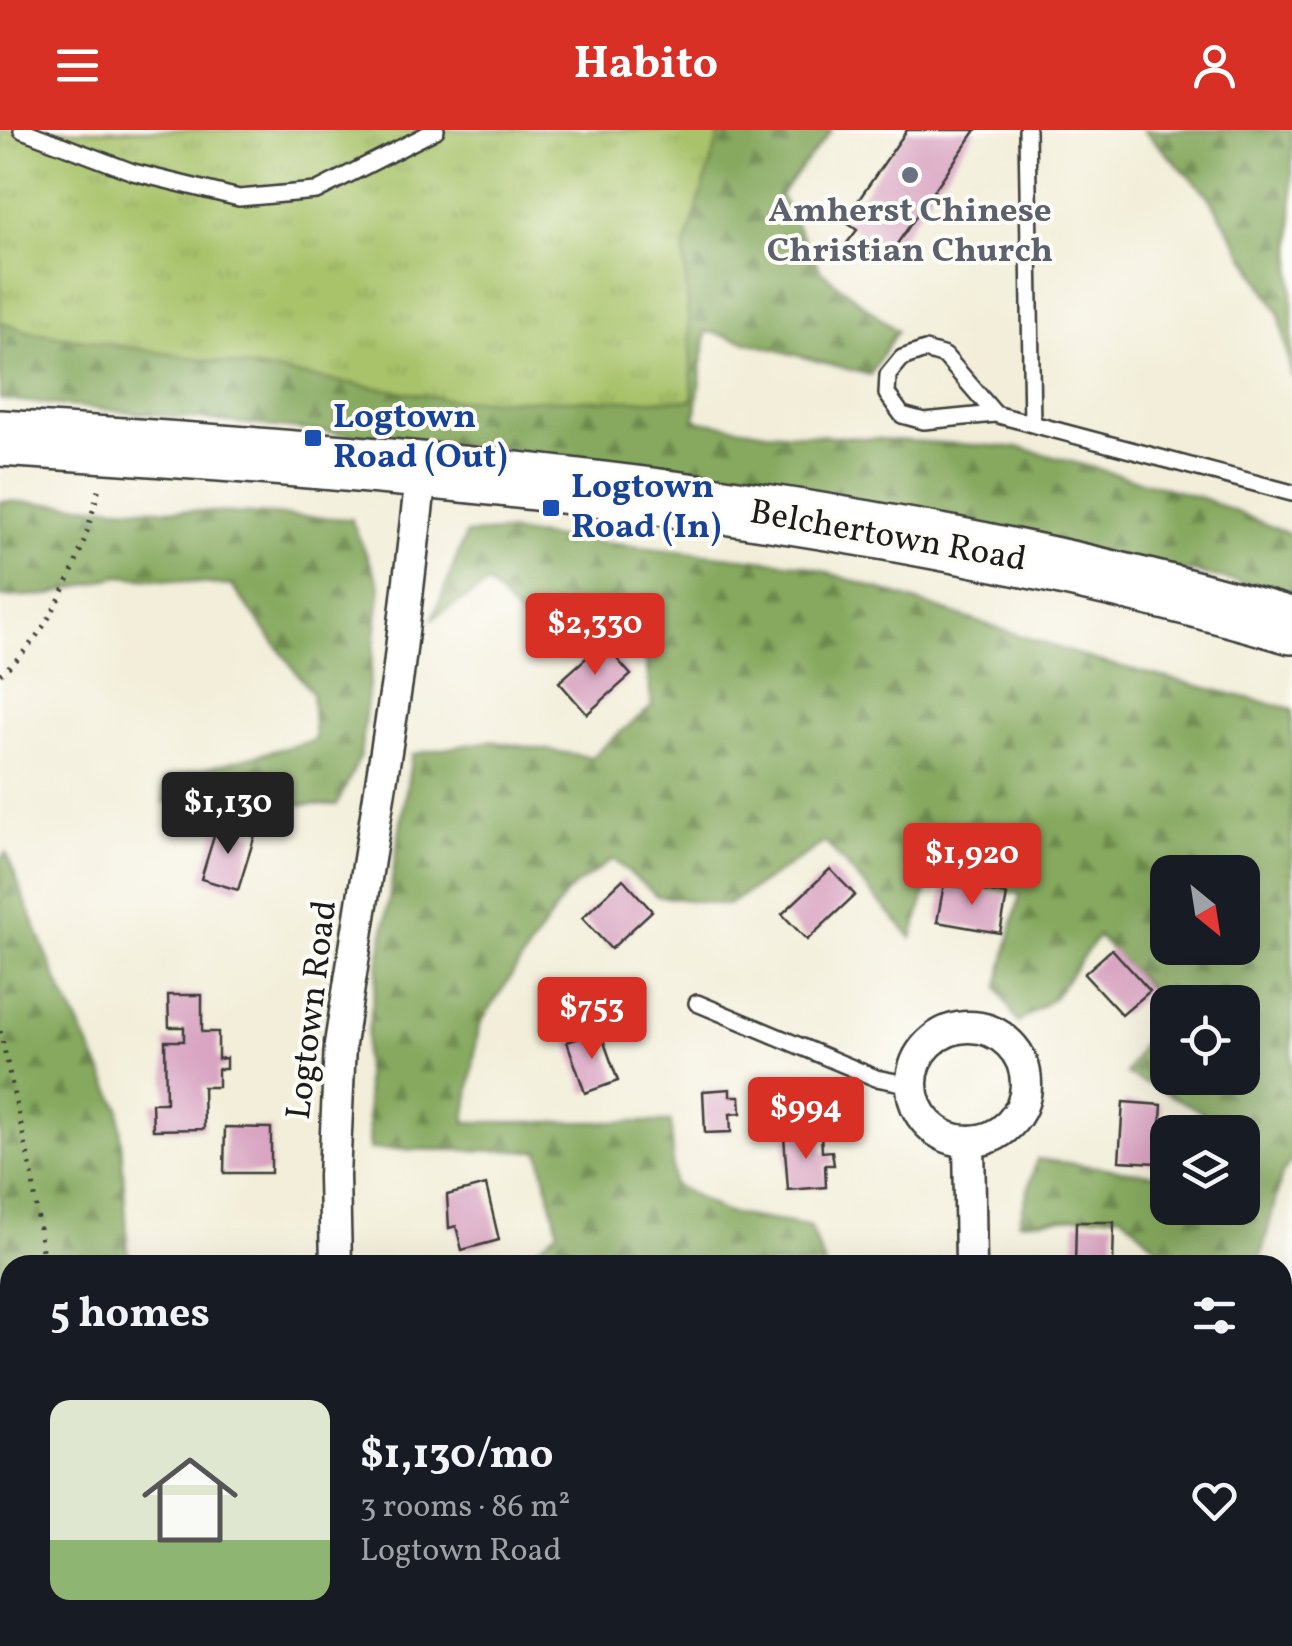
<!DOCTYPE html>
<meta charset="utf-8">
<style>
body{margin:0;font-family:Vollkorn,serif;background:#20242c;color:#f1f3f6;height:100vh;display:flex;flex-direction:column;font-size:38px;white-space:nowrap}
*{box-sizing:border-box;margin:0}
p{font-size:32px;color:#9ea1a6}
.icon{flex:none;width:55px;height:55px;fill:none;stroke:currentColor;stroke-width:2;stroke-linecap:round;stroke-linejoin:round}
.map{position:relative;flex:1;overflow:hidden}
.drawer{position:absolute;left:0px;top:1125px;width:1292px;height:392px;display:flex;flex-direction:column;background:#171b24;border-radius:30px 30px 0 0;box-shadow:0 10px 40px #0002}
.drawer>*{flex:none}
.needle{width:65px;rotate:150deg}
.buttons{position:absolute;left:1150px;top:725px;display:grid;gap:20px}
.buttons a{display:grid;place-items:center;width:110px;height:110px;border-radius:20px;background:#171b24;box-shadow:0 10px 40px #0002;font-size:50px}
.price{position:absolute;translate:-50% -85px;padding:0 22px;border-radius:10px;background:#d93025;color:#fff;font-size:32px;line-height:65px;filter:drop-shadow(0 2px 5px #0008)}
.price::after{content:'';position:absolute;left:50%;top:60px;width:30px;height:22px;margin-left:-15px;background:inherit;clip-path:polygon(0 0,100% 0,50% 100%)}
.price.active{background:#222;color:#fff}
ul{padding:0;list-style:none}
li{display:flex;align-items:center;gap:30px;height:250px;padding:0 50px}
li+li{border-top:2px solid #363941}
li span{display:grid;place-items:center;flex:none;width:280px;height:200px;border-radius:20px;color:#555}
li>.icon{margin-inline-start:auto}
span .icon{width:120px;height:120px;fill:#fffc;stroke-width:1}
li b{font-size:42px}
h2{display:flex;justify-content:space-between;align-items:center;height:120px;padding:0 50px;font-size:42px}
header{display:flex;justify-content:space-between;align-items:center;height:130px;padding:0 50px;background:#d93025;color:#fff;font-size:45px;font-weight:700}
.map>svg:first-child{display:block}
.forest{fill:url(#forest-firs);stroke:#51623d;stroke-width:2.5;fill-rule:evenodd}
.park{fill:url(#park-tufts);stroke:#627043;stroke-width:2.5}
.building{fill:#d9a5c2}
.lines{fill:none;stroke-linecap:round;stroke-linejoin:round}
.lane-casing{stroke:#3c3c38;stroke-width:20}
.street-casing{stroke:#3c3c38;stroke-width:35}
.highway-casing{stroke:#3c3c38;stroke-width:60}
.path{stroke:#3c3c38;stroke-width:5;stroke-dasharray:2.5 8;stroke-linecap:butt}
.lane{stroke:#fff;stroke-width:15}
.street{stroke:#fff;stroke-width:30}
.highway{stroke:#fff;stroke-width:55}
.worship-dot{fill:#6b7280;stroke:#fdfcf7;stroke-width:4}
.transit-dot{fill:#1a4fb4;stroke:#fdfcf7;stroke-width:4}
.labels{text-anchor:middle;dominant-baseline:central;stroke-width:8;stroke-linejoin:round;paint-order:stroke}
.worship-label{font-size:35px;font-weight:bold;fill:#5b616d;stroke:#fdfcf7}
.transit-label{font-size:35px;font-weight:bold;fill:#164399;stroke:#fdfcf7;text-anchor:start}
.street-label{font-size:35px;fill:#1c1c1c;stroke:#fdfcf7}
</style>
<header><svg class="icon" aria-label="menu" viewBox="0 0 24 24"><path d="M4 6h16M4 12h16M4 18h16"/></svg>Habito<svg class="icon" aria-label="person" viewBox="0 0 24 24"><circle cx="12" cy="8" r="4"/><path d="M4 21q1-7 8-7t8 7"/></svg></header>
<div class="map">
<svg width="1292" height="1516" viewBox="0 0 1292 1516">
<defs>
<pattern id="forest-firs" width="22" height="20" patternUnits="userSpaceOnUse" patternTransform="scale(2.5)"><rect width="22" height="20" fill="#86a95e"/><path d="M5 1l3.5 6h-7zM16 11l3.5 6h-7z" fill="#6d894d"/></pattern>
<pattern id="park-tufts" width="24" height="20" patternUnits="userSpaceOnUse" patternTransform="scale(2.5)"><rect width="24" height="20" fill="#a8c36a"/><path d="M3 7l-1-3M5 7V3M7 7l1-3M15 17l-1-3M17 17v-4M19 17l1-3" fill="none" stroke="#90a75b"/></pattern>
</defs>
<rect width="100%" height="100%" fill="#fdfcf7"/>
<filter id="ink" filterUnits="userSpaceOnUse"><feTurbulence type="fractalNoise" baseFrequency=".01" numOctaves="2"/><feDisplacementMap in="SourceGraphic" scale="20" xChannelSelector="R" yChannelSelector="G"/><feConvolveMatrix kernelMatrix="1 2 1 2 8 2 1 2 1" color-interpolation-filters="sRGB"/></filter>
<filter id="wash" filterUnits="userSpaceOnUse"><feTurbulence type="fractalNoise" baseFrequency=".0048" numOctaves="4" result="noise"/><feDisplacementMap in="SourceGraphic" scale="40" xChannelSelector="R" yChannelSelector="G"/><feGaussianBlur stdDeviation="2.25" result="paint"/><feColorMatrix in="noise" values="0 0 0 0 0 0 0 0 0 0 0 0 0 0 0 0 0 1.4 0 .05"/><feComposite in="paint" operator="in"/></filter>
<g filter="url(#wash)">
<rect width="100%" height="100%" fill="#f2eed9"/>
<g class="forest">
<path d="M665,0H832L780,65L821,141L897,201L870,245L706,201L695,290L766,302L1022,318L1202,368L1292,405V463L694,339L0,269V145Z"/>
<path d="M1143,0H1292V248L1279,183L1208,65Z"/>
<path d="M0,371L351,389L381,458L360,627L337,675L163,672L164,649L315,610L312,563L232,456L119,446L50,465L0,467Z"/>
<path d="M504,402L805,435L1098,531L1292,579V1030L1282,1044L1259,1135H1150L1156,1116L1121,1084L1019,1092L1037,1029L1167,1046L1168,1078H1242V1002H1193L1203,982L1126,944L1164,873L1098,806L1053,868L1018,893L998,858L1020,764L930,748L912,808L825,712L728,775L657,766L613,729L566,763L479,895L465,992H671L673,1054L727,1083L810,1096L825,1135H530L522,1130L558,1101L539,1021L370,1019L364,926L412,624L490,611L591,627L652,576L645,525L601,506L523,491L489,454L433,488L466,404ZM1168,742H1242V818H1168ZM1168,872H1242V948H1168Z"/>
<path d="M6,723L57,850L119,977L129,1135H10V1508H175L178,1516H0V730Z"/>
<path d="M1283,1177L1292,1179L1288,1355L1283,1371Z"/>
<path d="M585,1508H707L709,1516H587Z"/>
<path d="M1110,1508H1206L1199,1516H1109Z"/>
</g>
<path class="park" d="M0,0H721L684,120L693,270H453L28,201L0,192Z"/>
<g id="blocks">
<g class="building">
<path d="M907,0H976L890,124L877,115L869,128L847,113L857,100L844,91Z"/>
<path d="M603,513L631,545L587,584L559,552Z"/>
<path d="M218,693L255,705L238,760L201,749Z"/>
<path d="M830,739L855,765L807,810L782,784Z"/>
<path d="M623,749L652,781L611,819L582,788Z"/>
<path d="M944,754L1007,765L1000,803L937,792Z"/>
<path d="M1112,819L1150,861L1122,885L1084,844Z"/>
<path d="M168,865H202V902H218V929L226,928V939H218V957H203L204,999L153,1000L152,973H166L165,911H184V897H169Z"/>
<path d="M600,901L618,951L585,963L567,912Z"/>
<path d="M730,959V966H740L741,983L730,984L731,1002L705,1003L703,961Z"/>
<path d="M1123,972L1162,975L1158,1033L1119,1031Z"/>
<path d="M225,997L271,998V1043H224Z"/>
<path d="M821,1003L822,1022L832,1021L834,1035H825L826,1057L788,1060L784,1006Z"/>
<path d="M486,1055L499,1110L462,1120L456,1096L449,1098L447,1065Z"/>
<path d="M1076,1092H1114L1113,1135H1075Z"/>
<path d="M241,1508H280L281,1516H242Z"/>
<path d="M534,1508H571L572,1516H536Z"/>
</g>
</g>
</g>
<g filter="url(#ink)">
<use href="#blocks" fill-opacity="0" stroke="#3c3c38" stroke-width="2.5"/>
<g class="lines">
<defs>
<g id="lane">
<path d="M22,0L133,42L239,68L316,61L436,0"/>
<path d="M1027,0L1032,294"/>
<path d="M995,284L945,226L925,220L902,228L888,245L887,264L902,285L924,291L995,284L1292,363"/>
<path d="M697,873L876,948L912,955"/>
</g>
<g id="street">
<circle cx="969" cy="954" r="57"/>
<path d="M969,1011L971,1135"/>
<path d="M336,1135L334,1046L340,914L398,545L422,338"/>
<path d="M409,1508L411,1516"/>
<path d="M947,1516L948,1508"/>
</g>
<path id="highway" d="M0,308C434,335 872,373 1292,496"/>
</defs>
<use href="#lane" class="lane-casing"/>
<use href="#street" class="street-casing"/>
<use href="#highway" class="highway-casing"/>
<g class="path">
<path d="M0,544C54,503 85,420 99,356"/>
<path d="M0,901L32,1044L44,1135"/>
<path d="M66,1516V1508"/>
</g>
<use href="#lane" class="lane"/>
<use href="#street" class="street"/>
<use href="#highway" class="highway"/>
</g>
</g>
<circle class="worship-dot" cx="910" cy="45" r="10"/>
<g class="transit-dot">
<rect x="303" y="298" width="20" height="20" rx="5"/>
<rect x="541" y="368" width="20" height="20" rx="5"/>
</g>
<g class="labels">
<g class="worship-label">
<text x="910" y="82">Amherst Chinese<tspan x="910" dy="40">Christian Church</tspan></text>
</g>
<g class="transit-label">
<text x="333" y="288">Logtown<tspan x="333" dy="40">Road (Out)</tspan></text>
<text x="571" y="358">Logtown<tspan x="571" dy="40">Road (In)</tspan></text>
</g>
<g class="street-label">
<text transform="translate(888 407) rotate(10)">Belchertown Road</text>
<text transform="translate(313 880) rotate(-83)">Logtown Road</text>
</g>
</g>
</svg>
<div class="buttons">
<a><svg class="needle" viewBox="-14 -14 28 28"><path d="M0-13l5 13h-10z" fill="#e53935"/><path d="M0 13l5-13h-10z" fill="#9ea1a6"/></svg></a>
<a><svg class="icon" aria-label="locate" viewBox="0 0 24 24"><circle cx="12" cy="12" r="6"/><path d="M12 2v4M12 18v4M2 12h4M18 12h4"/></svg></a>
<a><svg class="icon" aria-label="layers" viewBox="0 0 24 24"><path d="M12 4l9 5-9 5-9-5zM3 14l9 5 9-5"/></svg></a>
</div>
<b class="price" style="left:595px;top:548px">$2,330</b>
<b class="price active" style="left:228px;top:727px">$1,130</b>
<b class="price" style="left:972px;top:778px">$1,920</b>
<b class="price" style="left:592px;top:932px">$753</b>
<b class="price" style="left:806px;top:1032px">$994</b>
<section class="drawer">
<h2>5 homes<svg class="icon" aria-label="filters" viewBox="0 0 24 24"><path d="M4 7h16M4 17h16"/><circle cx="9" cy="7" r="2"/><circle cx="15" cy="17" r="2"/></svg></h2>
<ul>
<li><span style="background:linear-gradient(#dfe7d0 70%,#8fb573 0)"><svg class="icon" aria-label="home" viewBox="0 0 24 24"><path d="M3 11l9-7 9 7M6 9v11h12V9"/></svg></span><div><b>$1,130/mo</b><p>3 rooms · 86 m²</p><p>Logtown Road</p></div><svg class="icon" aria-label="heart" viewBox="0 0 24 24"><path d="M12 20l-8-8c-3-5 5-10 8-4 3-6 11-1 8 4z"/></svg></li>
</ul>
</section>
</div>
